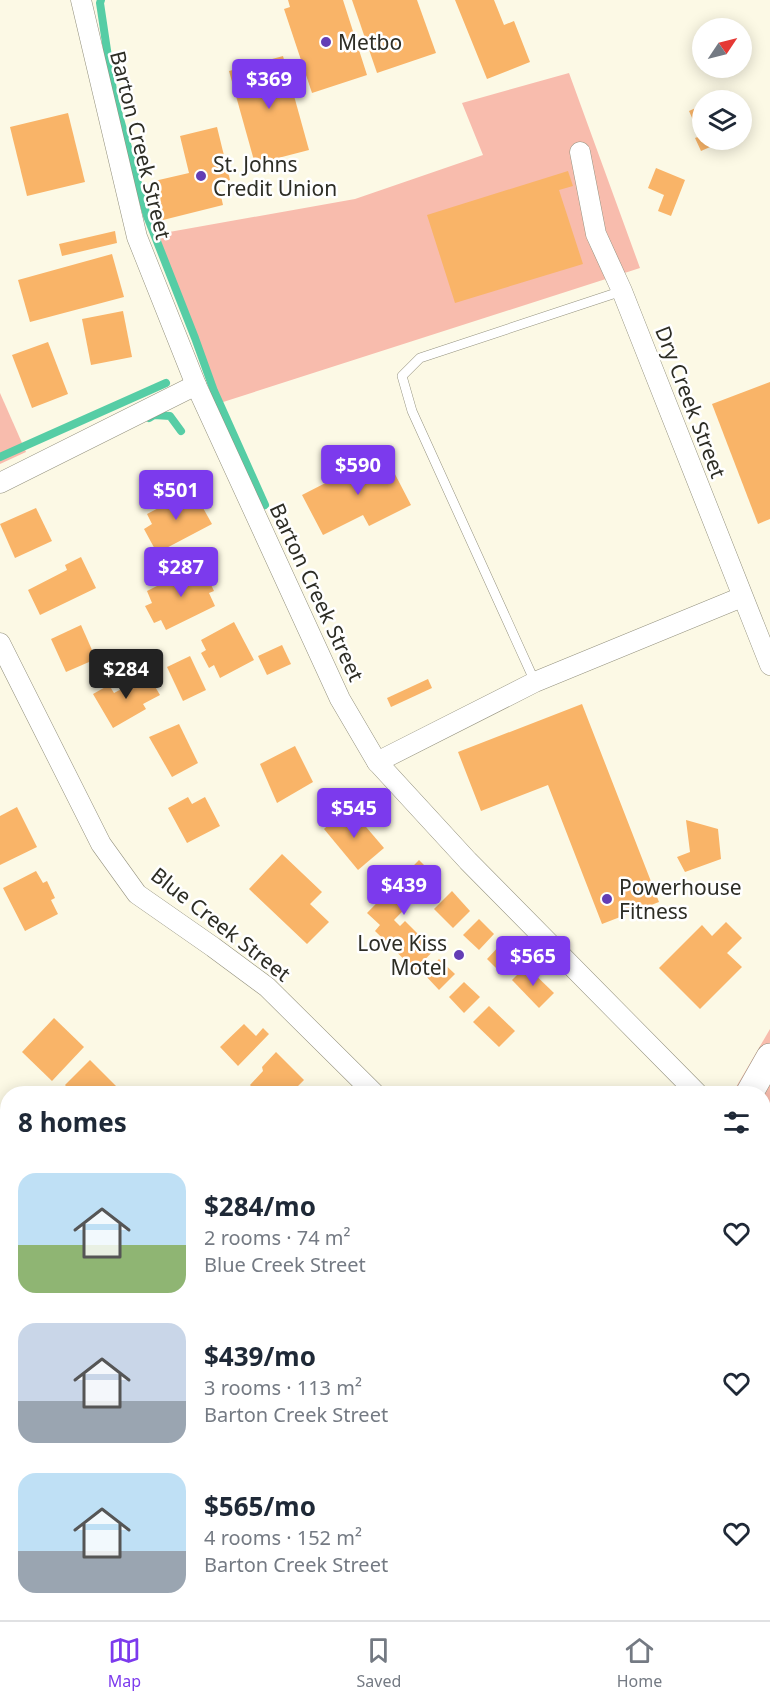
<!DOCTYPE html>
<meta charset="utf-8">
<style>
body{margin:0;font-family:"Noto Sans",sans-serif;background:#f2f2f3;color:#1f2937;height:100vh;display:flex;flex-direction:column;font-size:22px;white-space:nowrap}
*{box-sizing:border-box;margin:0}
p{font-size:20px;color:#747a83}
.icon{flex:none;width:33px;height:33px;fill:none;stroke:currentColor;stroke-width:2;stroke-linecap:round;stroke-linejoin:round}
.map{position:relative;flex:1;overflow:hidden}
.panel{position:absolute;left:0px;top:1086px;width:771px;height:534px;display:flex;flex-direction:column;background:#fff;border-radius:24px 24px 0 0;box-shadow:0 3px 15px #0003}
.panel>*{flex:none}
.needle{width:39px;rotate:55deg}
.controls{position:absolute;left:692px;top:18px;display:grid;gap:12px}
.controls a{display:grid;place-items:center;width:60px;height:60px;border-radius:50%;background:#fff;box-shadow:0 3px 15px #0003;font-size:30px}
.price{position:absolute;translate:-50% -51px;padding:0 14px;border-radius:6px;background:#7c3aed;color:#fff;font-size:20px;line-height:39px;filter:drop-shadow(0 2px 3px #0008)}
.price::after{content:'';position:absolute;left:50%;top:36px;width:18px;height:14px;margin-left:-9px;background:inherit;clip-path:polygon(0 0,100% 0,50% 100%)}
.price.current{background:#222;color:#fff}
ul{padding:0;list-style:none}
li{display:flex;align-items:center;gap:18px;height:150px;padding:0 18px}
li span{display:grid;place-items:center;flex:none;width:168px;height:120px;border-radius:18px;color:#555}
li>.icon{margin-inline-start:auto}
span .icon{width:72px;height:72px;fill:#fffc;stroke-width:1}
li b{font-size:26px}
h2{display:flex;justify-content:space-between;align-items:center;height:72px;padding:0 18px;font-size:26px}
.tabs{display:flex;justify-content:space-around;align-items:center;height:84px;border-top:2px solid #e0e1e3;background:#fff;font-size:16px;color:#747a83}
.tabs a{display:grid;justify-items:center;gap:3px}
.tabs .current{color:#7c3aed}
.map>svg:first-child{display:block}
.green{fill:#f8bcad}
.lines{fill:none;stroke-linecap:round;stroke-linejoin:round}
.stream{stroke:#56cda5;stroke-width:8}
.building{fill:#f9b468}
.lane-casing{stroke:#93917e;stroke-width:10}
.street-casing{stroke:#93917e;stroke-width:21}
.secondary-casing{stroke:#93917e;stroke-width:28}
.lane{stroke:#fff;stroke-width:9}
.street{stroke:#fff;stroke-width:20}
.secondary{stroke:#fff;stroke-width:27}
.poi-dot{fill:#643db5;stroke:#fff;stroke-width:2}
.labels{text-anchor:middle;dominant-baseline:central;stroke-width:5;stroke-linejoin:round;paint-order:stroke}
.poi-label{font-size:21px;fill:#2d2d25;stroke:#fff;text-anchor:start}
.street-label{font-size:21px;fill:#2d2d25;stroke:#fff}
</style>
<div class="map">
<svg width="770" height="1620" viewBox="0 0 770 1620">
<rect width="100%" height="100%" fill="#fcf9e5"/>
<g class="green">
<path d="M569,73L640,268L220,403L158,234L355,199L483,155L462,103Z"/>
<path d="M0,393L26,452L0,464Z"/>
<path d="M770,1029V1188L764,1169V1094H732Z"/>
</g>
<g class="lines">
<g class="stream">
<path d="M101,0L100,3L114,97L147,216L195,338L214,391L265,505"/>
<path d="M149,418L154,415L170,416L181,431"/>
<path d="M0,457L166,383"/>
<path d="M0,1122L8,1130"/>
<path d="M0,1541L8,1550"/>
<path d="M68,1612L75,1620"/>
<path d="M477,1612L480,1620"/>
</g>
</g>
<g class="building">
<path d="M288,0H343L367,75L312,93L284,9L290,7Z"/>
<path d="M352,0H417L436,53L377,73Z"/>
<path d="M455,0H494L504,25L514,21L530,62L487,79Z"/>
<path d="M283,56L309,150L255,164L229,71Z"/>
<path d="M730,91L734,100H714V99Z"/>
<path d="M702,105V140H726L701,151L695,138L700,136L689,111Z"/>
<path d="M68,113L85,182L27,196L10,127Z"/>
<path d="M217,127L230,180L218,183L223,205L159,221L150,182L189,173L180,136Z"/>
<path d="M656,168L685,180L671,216L658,211L664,195L648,188Z"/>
<path d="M568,171L573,186L559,190L583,264L455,303L427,215Z"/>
<path d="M115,231L117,243L62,256L59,244Z"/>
<path d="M112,254L124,297L30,322L18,280Z"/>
<path d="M123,311L132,357L91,365L82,319Z"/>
<path d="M48,342L68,394L32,408L12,355Z"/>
<path d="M770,382V519L758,524L712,404Z"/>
<path d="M384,453L411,505L369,526L363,515L323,535L302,495Z"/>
<path d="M193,490L212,524L157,553L144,529L152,524L147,514Z"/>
<path d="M36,508L52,541L15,558L0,524Z"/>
<path d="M81,557L96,588L40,615L28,590L67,570L65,565Z"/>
<path d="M201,564L214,591L209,593L215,606L166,630L161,620L154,623L145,606L152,603L147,591Z"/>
<path d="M234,622L254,660L220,678L214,665L209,668L201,653L206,650L201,640Z"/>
<path d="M81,625L96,659L66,672L51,639Z"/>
<path d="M282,645L291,664L267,675L258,656Z"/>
<path d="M190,656L206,690L183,701L167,667Z"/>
<path d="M148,675L160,695L143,704L146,709L113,728L93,694L109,685L114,693Z"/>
<path d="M428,679L432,688L391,707L387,698Z"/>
<path d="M582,704L659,902L602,924L548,785L481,811L458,752Z"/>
<path d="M179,724L198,763L172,777L149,737Z"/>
<path d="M295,746L313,782L277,803L260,764Z"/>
<path d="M188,797L192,804L205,797L220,826L187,843L168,808Z"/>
<path d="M17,807L37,847L0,865V816Z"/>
<path d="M349,807L384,848L358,870L324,829Z"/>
<path d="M686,820L718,829L721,859L685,872L677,857L690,852Z"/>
<path d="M282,854L322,892L310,904L329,922L307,944L249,889Z"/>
<path d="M419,860L436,877L394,920L400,926L405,921L434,950L415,970L375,931L380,925L367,913Z"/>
<path d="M36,871L43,883L47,881L55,898L51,900L58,914L25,931L3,888Z"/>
<path d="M452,891L470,911L453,928L434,909Z"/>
<path d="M479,919L494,934L479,950L463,935Z"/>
<path d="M726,922L742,938L727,953L742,967L700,1009L659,968L702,925L712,936Z"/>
<path d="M502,943L518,958L502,974L487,959Z"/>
<path d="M439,959L455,974L439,990L424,974Z"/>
<path d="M526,966L554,993L539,1008L512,980Z"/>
<path d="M464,982L480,997L464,1013L449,997Z"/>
<path d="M489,1006L515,1031L499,1047L473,1022Z"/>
<path d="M54,1018L84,1047L52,1081L22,1052Z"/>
<path d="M244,1024L256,1036L263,1028L269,1034L238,1066L220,1047Z"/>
<path d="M276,1052L304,1080L291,1093L288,1090L285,1094H258L250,1085L263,1071L262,1067Z"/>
<path d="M90,1060L124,1094H73L65,1085Z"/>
<path d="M765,1283L770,1289V1395L764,1386V1284Z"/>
<path d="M8,1421V1472L0,1465V1429Z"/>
<path d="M5,1550L8,1553V1571L2,1576L8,1582V1588L0,1596V1554Z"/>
<path d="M379,1612H421L428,1620H371Z"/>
<path d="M536,1612H624L613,1620H541Z"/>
<path d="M683,1612H760L759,1620H683Z"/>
</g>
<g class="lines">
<defs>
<g id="lane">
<path d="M535,682L412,411L402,376L420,358L622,291"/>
<path d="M764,1485L770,1486"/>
</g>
<g id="street">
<path d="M81,0L137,237L196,385L340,699L377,762L468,861L698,1094"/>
<path d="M580,152L596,234L622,291L770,665"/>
<path d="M0,483L196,385"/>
<path d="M0,643L101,844L137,894L213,947L267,987L375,1094"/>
<path d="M377,762L535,682L742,597"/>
<path d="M0,1141L8,1148"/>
<path d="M0,1523L8,1531"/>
<path d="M92,1612L100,1620"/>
</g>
<g id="secondary">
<path d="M749,1094L770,1057"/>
<path d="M218,1620L226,1612"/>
</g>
</defs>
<use href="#lane" class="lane-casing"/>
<use href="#street" class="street-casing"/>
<use href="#secondary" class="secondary-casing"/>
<use href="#lane" class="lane"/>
<use href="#street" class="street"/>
<use href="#secondary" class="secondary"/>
</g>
<g class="poi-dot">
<circle cx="326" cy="42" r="6"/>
<circle cx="201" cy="176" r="6"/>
<circle cx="607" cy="899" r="6"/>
<circle cx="459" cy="955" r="6"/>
</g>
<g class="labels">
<g class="poi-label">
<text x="338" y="42">Metbo</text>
<text x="213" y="164">St. Johns<tspan x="213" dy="24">Credit Union</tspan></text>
<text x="619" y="887">Powerhouse<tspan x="619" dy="24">Fitness</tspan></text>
<text x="447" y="943" text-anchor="end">Love Kiss<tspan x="447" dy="24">Motel</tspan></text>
</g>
<g class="street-label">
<text transform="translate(141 145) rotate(76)">Barton Creek Street</text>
<text transform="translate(691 402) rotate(69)">Dry Creek Street</text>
<text transform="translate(317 592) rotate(65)">Barton Creek Street</text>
<text transform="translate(221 924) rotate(38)">Blue Creek Street</text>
</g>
</g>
</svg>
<div class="controls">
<a><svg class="needle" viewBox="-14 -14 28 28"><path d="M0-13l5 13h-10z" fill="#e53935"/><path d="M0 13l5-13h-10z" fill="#747a83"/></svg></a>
<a><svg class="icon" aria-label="layers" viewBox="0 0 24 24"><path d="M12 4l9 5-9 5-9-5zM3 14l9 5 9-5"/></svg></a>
</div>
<b class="price" style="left:269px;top:110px">$369</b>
<b class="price" style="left:358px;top:496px">$590</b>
<b class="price" style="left:176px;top:521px">$501</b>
<b class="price" style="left:181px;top:598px">$287</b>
<b class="price current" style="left:126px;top:700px">$284</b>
<b class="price" style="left:354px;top:839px">$545</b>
<b class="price" style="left:404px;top:916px">$439</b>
<b class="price" style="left:533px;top:987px">$565</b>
<section class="panel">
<h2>8 homes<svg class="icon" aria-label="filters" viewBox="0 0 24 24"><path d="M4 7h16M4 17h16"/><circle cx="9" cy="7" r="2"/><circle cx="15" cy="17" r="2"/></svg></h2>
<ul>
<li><span style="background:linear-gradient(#bfe0f5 60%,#8fb573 0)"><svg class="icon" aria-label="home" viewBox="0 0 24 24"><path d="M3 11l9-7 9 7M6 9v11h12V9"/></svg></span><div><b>$284/mo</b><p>2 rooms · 74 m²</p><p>Blue Creek Street</p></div><svg class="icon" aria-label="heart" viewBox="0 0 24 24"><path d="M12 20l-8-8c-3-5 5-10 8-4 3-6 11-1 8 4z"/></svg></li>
<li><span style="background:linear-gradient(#c9d6e8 65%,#9aa5b1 0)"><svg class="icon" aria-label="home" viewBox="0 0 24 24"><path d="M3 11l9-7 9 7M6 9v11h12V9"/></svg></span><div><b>$439/mo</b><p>3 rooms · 113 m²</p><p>Barton Creek Street</p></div><svg class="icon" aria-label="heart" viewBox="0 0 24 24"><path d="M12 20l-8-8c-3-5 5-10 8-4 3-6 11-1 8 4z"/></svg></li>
<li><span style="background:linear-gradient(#bfe0f5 65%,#9aa5b1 0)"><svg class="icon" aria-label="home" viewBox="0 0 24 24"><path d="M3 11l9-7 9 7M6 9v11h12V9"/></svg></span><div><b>$565/mo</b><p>4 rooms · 152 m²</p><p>Barton Creek Street</p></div><svg class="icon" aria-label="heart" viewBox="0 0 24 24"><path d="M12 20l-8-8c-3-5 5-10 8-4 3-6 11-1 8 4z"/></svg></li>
</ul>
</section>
</div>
<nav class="tabs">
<a class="current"><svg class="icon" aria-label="map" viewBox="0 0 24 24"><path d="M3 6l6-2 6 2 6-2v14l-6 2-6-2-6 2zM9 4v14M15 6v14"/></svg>Map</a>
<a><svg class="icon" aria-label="saved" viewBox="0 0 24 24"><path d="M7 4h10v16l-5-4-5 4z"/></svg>Saved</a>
<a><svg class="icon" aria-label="home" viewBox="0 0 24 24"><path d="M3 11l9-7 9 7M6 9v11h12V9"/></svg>Home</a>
</nav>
